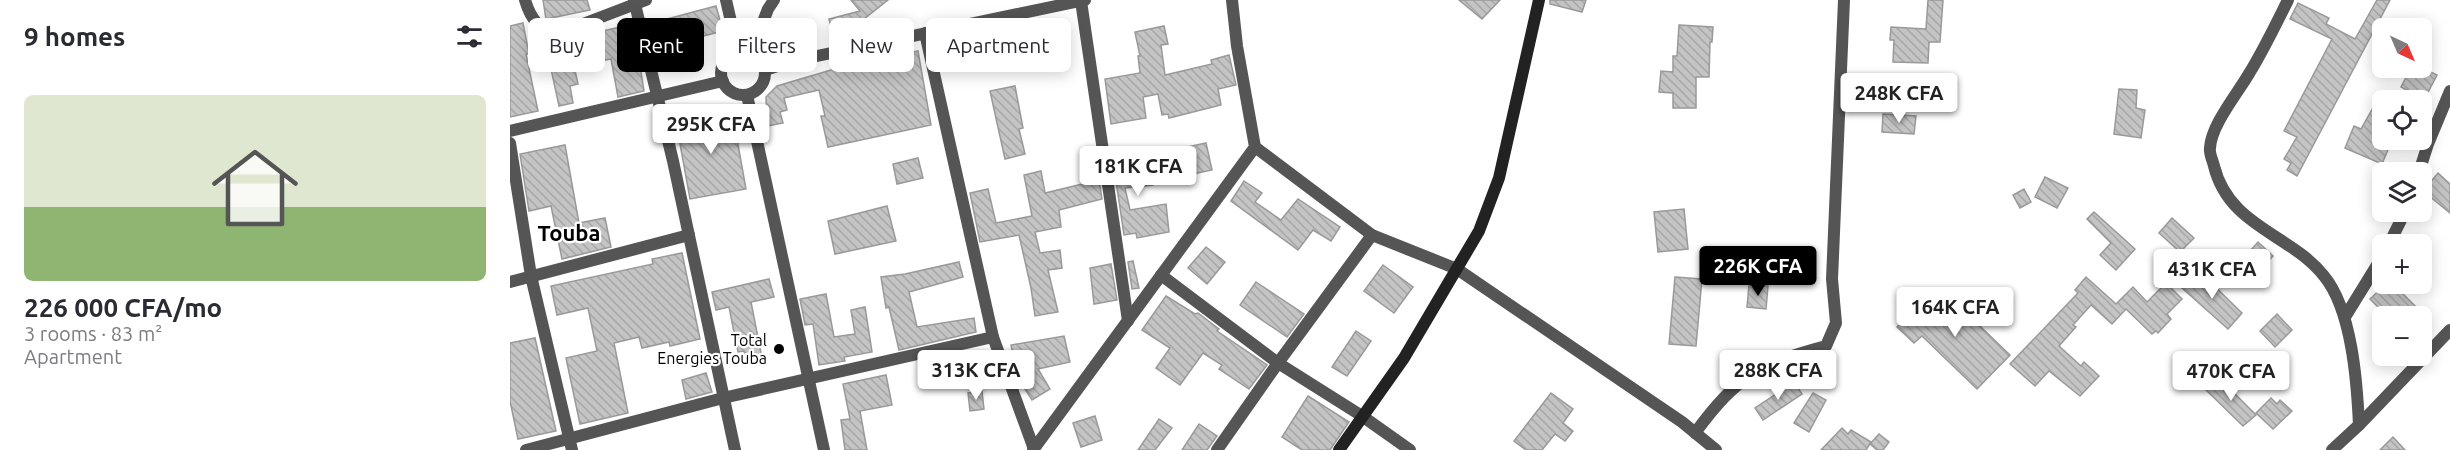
<!DOCTYPE html>
<meta charset="utf-8">
<style>
body{margin:0;font-family:Ubuntu,sans-serif;background:#f2f2f3;color:#2b2b33;height:100vh;display:flex;flex-direction:column;font-size:22px;white-space:nowrap}
*{box-sizing:border-box;margin:0}
p{font-size:20px;color:#7c7c81}
.icon{flex:none;width:33px;height:33px;fill:none;stroke:currentColor;stroke-width:2;stroke-linecap:round;stroke-linejoin:round}
.map{position:relative;flex:1;overflow:hidden}
.sheet{display:flex;flex-direction:column;background:#fff;width:510px}
.sheet>*{flex:none}
.hud{position:absolute;left:18px;top:18px;width:570px;height:54px;display:flex;gap:12px}
.needle{width:39px;rotate:136deg}
.fabs{position:absolute;left:1862px;top:18px;display:grid;gap:12px}
.fabs a{display:grid;place-items:center;width:60px;height:60px;border-radius:9px;background:#fff;box-shadow:0 3px 15px #0003;font-size:30px}
.price{position:absolute;translate:-50% -51px;padding:0 14px;border-radius:6px;background:#fff;color:#222;font-size:20px;line-height:39px;filter:drop-shadow(0 2px 3px #0008)}
.price::after{content:'';position:absolute;left:50%;top:36px;width:18px;height:14px;margin-left:-9px;background:inherit;clip-path:polygon(0 0,100% 0,50% 100%)}
.price.selected{background:#000;color:#fff}
ul{padding:0;list-style:none}
li{display:grid;align-content:center;gap:12px;height:318px;padding:0 24px}
li span{display:grid;place-items:center;height:186px;border-radius:9px;color:#555}
li>.icon{margin-inline-start:auto}
span .icon{width:108px;height:108px;fill:#fffc;stroke-width:1}
li b{font-size:26px}
h2{display:flex;justify-content:space-between;align-items:center;height:72px;padding:0 24px;font-size:26px}
.pill{padding:0 21px;border-radius:9px;background:#fff;box-shadow:0 3px 15px #0003;font-size:21px;line-height:54px}
.pill.selected{background:#000;color:#fff}
main{display:flex;flex:1;min-height:0}
.map>svg:first-child{display:block}
.building{fill:url(#building-back-hatch);stroke:#999;stroke-width:1.5}
.lines{fill:none;stroke-linecap:round;stroke-linejoin:round}
.minor{stroke:#555;stroke-width:12}
.tertiary{stroke:#555;stroke-width:12}
.secondary{stroke:#222;stroke-width:12}
.poi-dot{fill:#000;stroke:#fff;stroke-width:2}
.labels{text-anchor:middle;dominant-baseline:central;stroke-width:4.5;stroke-linejoin:round;paint-order:stroke}
.poi-label{font-size:16px;fill:#000;stroke:#fff;text-anchor:end}
.district-label{font-size:22px;font-weight:bold;fill:#000;stroke:#fff}
</style>
<main>
<section class="sheet">
<h2>9 homes<svg class="icon" aria-label="filters" viewBox="0 0 24 24"><path d="M4 7h16M4 17h16"/><circle cx="9" cy="7" r="2"/><circle cx="15" cy="17" r="2"/></svg></h2>
<ul>
<li><span style="background:linear-gradient(#dfe7d0 60%,#8fb573 0)"><svg class="icon" aria-label="home" viewBox="0 0 24 24"><path d="M3 11l9-7 9 7M6 9v11h12V9"/></svg></span><div><b>226 000 CFA/mo</b><p>3 rooms · 83 m²</p><p>Apartment</p></div></li>
</ul>
</section>
<div class="map">
<svg width="1940" height="450" viewBox="0 0 1940 450">
<defs>
<pattern id="building-back-hatch" width="6" height="6" patternUnits="userSpaceOnUse" patternTransform="scale(1.5)"><rect width="6" height="6" fill="#c4c4c4"/><path d="M-1 5l2 2M0 0l6 6M5-1l2 2" fill="none" stroke="#a7a7a7"/></pattern>
</defs>
<rect width="100%" height="100%" fill="#fff"/>
<g class="building">
<path d="M33,0H77L80,10L36,19Z"/>
<path d="M341,0H378L349,23V25L322,32L319,19L350,11Z"/>
<path d="M949,0H990L972,19Z"/>
<path d="M1040,0H1076L1072,12L1040,4Z"/>
<path d="M1418,0H1433L1430,42H1419L1418,63L1383,62L1384,40H1380L1381,27L1416,29Z"/>
<path d="M1867,0H1880L1787,176L1777,170L1781,163L1774,159L1787,137L1774,131L1822,39L1780,19L1788,3L1819,18L1816,24L1845,39Z"/>
<path d="M206,6L213,31L144,49L138,24Z"/>
<path d="M13,23L19,54H16L28,111L0,117V26Z"/>
<path d="M119,25L120,29L122,28L128,53L134,91L108,97L101,59L64,66L68,84L60,86L63,103L49,106L35,41L54,40Z"/>
<path d="M1169,25L1203,27L1202,42H1200L1199,77H1186V108H1163V93L1149,92L1151,71L1163,72V56H1167Z"/>
<path d="M654,26L658,44L651,45L655,75L702,64L701,60L719,55L726,85L708,89L711,105L659,118L658,114L652,115L648,94L633,97L636,118L601,124L595,79L630,73L628,56H630L625,32Z"/>
<path d="M408,51L421,125L318,147L311,116H315L309,90L274,98L277,110L270,112L273,123L257,126L256,97L267,86L321,70Z"/>
<path d="M1901,68H1913L1927,75L1914,100L1891,87Z"/>
<path d="M505,86L513,128L509,129L515,154L495,159L480,91Z"/>
<path d="M1609,89L1627,90L1626,108L1635,110L1631,138L1604,134Z"/>
<path d="M1864,106L1872,110V140H1882L1872,164L1835,148L1844,126L1851,129Z"/>
<path d="M222,111L236,189L180,199L166,122Z"/>
<path d="M1373,114L1406,116L1404,134L1372,132Z"/>
<path d="M696,143L702,170L664,178L662,166L671,164L668,149Z"/>
<path d="M55,145L69,223L95,218L101,247L52,259L41,206L19,211L10,154Z"/>
<path d="M607,153L608,158L640,155L643,185L615,188L620,210L656,204L659,232L627,238L626,233L614,235L602,154Z"/>
<path d="M408,158L413,178L387,184L383,164Z"/>
<path d="M531,171L535,193L589,180L592,199L549,210L551,227L525,232L530,253L550,250L552,268L538,270L548,312L525,316L521,288L509,235L470,242L460,193L478,189L486,223L522,216L514,175Z"/>
<path d="M1928,173L1940,184V213L1913,191Z"/>
<path d="M1535,177L1558,188L1547,208L1525,197Z"/>
<path d="M734,181L752,193L745,202L771,220L788,199L830,227L821,241L803,230L788,250L721,201Z"/>
<path d="M1514,189L1521,202L1510,208L1503,195Z"/>
<path d="M377,206L386,241L325,254L318,221Z"/>
<path d="M1174,209L1178,249L1148,252L1144,212Z"/>
<path d="M1584,212L1625,249L1606,270L1590,255L1601,243L1577,219Z"/>
<path d="M1662,218L1684,238L1670,252L1649,233Z"/>
<path d="M1748,242L1763,256L1749,271L1734,258Z"/>
<path d="M696,247L715,262L697,284L678,268Z"/>
<path d="M172,253L190,339L160,346L159,342L132,348L129,337L104,343L118,413L70,424L56,358L87,351L78,308L47,315L41,286L143,264L142,259Z"/>
<path d="M1231,257L1233,278L1197,281L1195,260Z"/>
<path d="M623,261L629,288L622,289L618,262Z"/>
<path d="M449,262L453,277L399,292L407,327L464,318L466,332L389,350L379,307L376,308L371,277L395,274Z"/>
<path d="M601,264L607,300L584,304L580,268Z"/>
<path d="M873,265L903,287L884,313L854,291Z"/>
<path d="M1689,271L1732,313L1718,329L1672,288Z"/>
<path d="M1165,277L1192,279L1186,346L1159,344Z"/>
<path d="M1576,277L1606,304L1623,287L1637,302L1656,283L1672,299L1657,314L1661,319L1648,333L1646,331L1642,334L1616,309L1602,324L1581,305L1563,325L1566,327L1549,346L1571,366L1574,362L1589,376L1570,396L1539,371L1525,386L1500,364L1568,293L1565,290Z"/>
<path d="M259,279L264,297L241,302L252,358L236,361L234,351L228,352L219,307L206,310L202,292Z"/>
<path d="M746,282L794,314L777,337L730,305Z"/>
<path d="M1876,284H1883L1909,310L1902,316H1877L1860,299Z"/>
<path d="M1239,285L1258,286L1256,309L1237,307Z"/>
<path d="M1423,288L1445,308L1448,305L1500,355L1467,389L1412,336L1404,343L1387,327Z"/>
<path d="M316,294L324,337L345,334L341,310L355,307L362,352L334,357L335,361L309,365L303,324L295,325L290,299Z"/>
<path d="M656,296L685,314L688,313L709,329L707,331L757,365L739,389L709,369L712,365L693,353L670,385L646,368L660,348L632,330Z"/>
<path d="M1767,314L1782,330L1765,347L1750,331Z"/>
<path d="M846,331L861,341L837,376L822,367Z"/>
<path d="M554,336L560,362L528,369L540,389L522,400L508,378L501,345Z"/>
<path d="M25,338L46,431L8,439L0,401V343Z"/>
<path d="M196,373L202,392L176,399L172,380Z"/>
<path d="M376,375L382,405L350,411L357,450H335L331,420L340,419L333,384Z"/>
<path d="M1708,377L1746,415L1733,426L1696,390Z"/>
<path d="M1284,382L1292,394L1253,420L1245,408Z"/>
<path d="M472,391L474,409L460,411L458,393Z"/>
<path d="M1041,393L1063,409L1053,423L1063,431L1055,441L1045,434L1032,450H1016L1004,441Z"/>
<path d="M1303,393L1316,400L1299,432L1284,423Z"/>
<path d="M798,396L839,422L820,450H792L772,437Z"/>
<path d="M1761,398L1767,404L1770,400L1782,411L1763,429L1746,413Z"/>
<path d="M585,416L592,440L571,447L563,423Z"/>
<path d="M649,419L662,428L645,450H628Z"/>
<path d="M689,424L707,436L697,450H672Z"/>
<path d="M1332,428L1338,434L1341,430L1361,442L1356,450H1311Z"/>
<path d="M1369,434L1379,442L1373,450H1367L1360,444Z"/>
<path d="M1883,437L1895,450H1870Z"/>
</g>
<g class="lines">
<g class="minor">
<path d="M15,0C21,20 30,32 52,32L136,0"/>
<path d="M124,0L163,161L225,450"/>
<path d="M216,0L228,52"/>
<path d="M1778,0C1766,24 1754,49 1740,72C1728,93 1701,125 1700,148C1699,154 1703,161 1704,166C1719,227 1781,234 1814,276C1842,310 1847,382 1849,425"/>
<path d="M571,1L618,321"/>
<path d="M415,33L483,337L524,449"/>
<path d="M0,143L21,276L62,450"/>
<path d="M745,147L862,235L947,269L1172,422L1206,450"/>
<path d="M1909,172L1918,144L1940,91"/>
<path d="M1879,244L1895,212"/>
<path d="M651,275L768,363L852,416L900,450"/>
<path d="M0,282L179,235"/>
<path d="M1835,317L1872,257"/>
<path d="M1185,433C1227,376 1249,364 1316,346L1326,323L1322,279L1334,0"/>
<path d="M16,450L213,398L483,337"/>
<path d="M523,450L745,147L727,46L722,0"/>
<path d="M707,450L768,363L862,235"/>
<path d="M1822,450L1849,425L1940,330"/>
</g>
<g class="tertiary">
<circle cx="233" cy="73" r="22"/>
<path d="M241,53L258,9L264,0"/>
<path d="M255,70L283,61L575,0"/>
<path d="M237,95L314,450"/>
<path d="M0,131L213,81"/>
</g>
<path class="secondary" d="M829,450L894,358L969,231L989,178L1029,0"/>
</g>
<circle class="poi-dot" cx="269" cy="349" r="6"/>
<g class="labels">
<g class="poi-label">
<text x="257" y="340">Total<tspan x="257" dy="18">Energies Touba</tspan></text>
</g>
<g class="district-label">
<text x="59" y="232">Touba</text>
</g>
</g>
</svg>
<div class="fabs">
<a><svg class="needle" viewBox="-14 -14 28 28"><path d="M0-13l5 13h-10z" fill="#e53935"/><path d="M0 13l5-13h-10z" fill="#7c7c81"/></svg></a>
<a><svg class="icon" aria-label="locate" viewBox="0 0 24 24"><circle cx="12" cy="12" r="6"/><path d="M12 2v4M12 18v4M2 12h4M18 12h4"/></svg></a>
<a><svg class="icon" aria-label="layers" viewBox="0 0 24 24"><path d="M12 4l9 5-9 5-9-5zM3 14l9 5 9-5"/></svg></a>
<a>+</a>
<a>−</a>
</div>
<b class="price" style="left:1389px;top:124px">248K CFA</b>
<b class="price" style="left:201px;top:155px">295K CFA</b>
<b class="price" style="left:628px;top:197px">181K CFA</b>
<b class="price selected" style="left:1248px;top:297px">226K CFA</b>
<b class="price" style="left:1702px;top:300px">431K CFA</b>
<b class="price" style="left:1445px;top:338px">164K CFA</b>
<b class="price" style="left:466px;top:401px">313K CFA</b>
<b class="price" style="left:1268px;top:401px">288K CFA</b>
<b class="price" style="left:1721px;top:402px">470K CFA</b>
<div class="hud">
<a class="pill">Buy</a>
<a class="pill selected">Rent</a>
<a class="pill">Filters</a>
<a class="pill">New</a>
<a class="pill">Apartment</a>
</div>
</div>
</main>
